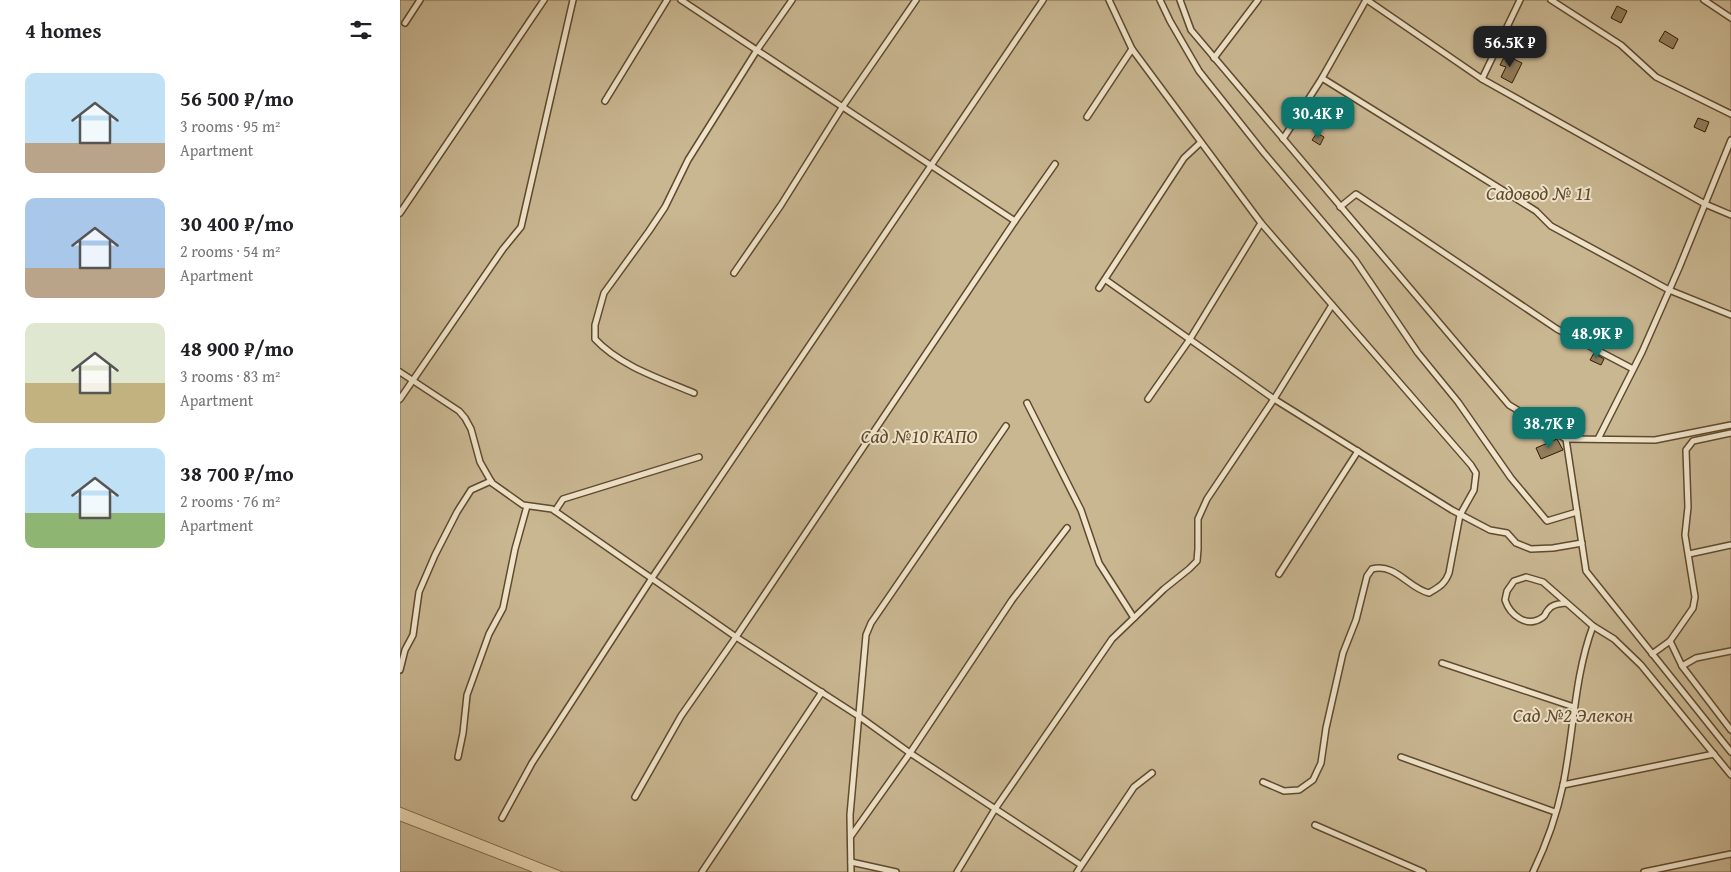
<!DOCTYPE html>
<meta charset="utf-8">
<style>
body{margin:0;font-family:"Gentium Book Plus",serif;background:#f2f2f2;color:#202124;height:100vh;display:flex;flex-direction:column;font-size:19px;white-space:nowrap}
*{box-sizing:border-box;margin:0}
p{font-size:16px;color:#757577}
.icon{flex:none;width:28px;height:28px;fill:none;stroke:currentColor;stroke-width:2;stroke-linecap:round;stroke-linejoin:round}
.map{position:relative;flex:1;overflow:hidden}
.sheet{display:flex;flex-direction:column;background:#fff;width:400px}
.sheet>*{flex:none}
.price{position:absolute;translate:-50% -42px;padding:0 11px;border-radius:10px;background:#0f766e;color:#fff;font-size:16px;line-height:32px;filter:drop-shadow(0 1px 2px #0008)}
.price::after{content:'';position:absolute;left:50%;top:30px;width:15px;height:11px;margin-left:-8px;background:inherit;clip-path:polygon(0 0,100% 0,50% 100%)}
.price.selected{background:#222;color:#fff}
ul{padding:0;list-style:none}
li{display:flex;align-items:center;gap:15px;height:125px;padding:0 25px}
li span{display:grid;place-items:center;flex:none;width:140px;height:100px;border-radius:10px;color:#555}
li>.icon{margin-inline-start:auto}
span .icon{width:60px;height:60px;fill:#fffc;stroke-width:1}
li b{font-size:21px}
h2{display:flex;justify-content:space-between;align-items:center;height:60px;padding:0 25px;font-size:21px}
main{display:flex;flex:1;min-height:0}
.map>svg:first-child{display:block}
.green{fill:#c9b792;stroke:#7e694a}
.building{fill:#917d5c;stroke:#331b01}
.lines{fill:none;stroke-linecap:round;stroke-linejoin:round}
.lane-casing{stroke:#604a2d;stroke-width:8}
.lane{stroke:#f0e5cc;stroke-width:5}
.labels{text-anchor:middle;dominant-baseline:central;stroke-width:4;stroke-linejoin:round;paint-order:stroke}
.park-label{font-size:20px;font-style:italic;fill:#604a2c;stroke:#f0e5cc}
</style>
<main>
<section class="sheet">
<h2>4 homes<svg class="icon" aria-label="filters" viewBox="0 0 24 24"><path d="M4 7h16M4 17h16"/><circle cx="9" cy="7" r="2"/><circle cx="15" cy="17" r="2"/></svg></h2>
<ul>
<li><span style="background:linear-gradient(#bfe0f5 70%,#b9a48a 0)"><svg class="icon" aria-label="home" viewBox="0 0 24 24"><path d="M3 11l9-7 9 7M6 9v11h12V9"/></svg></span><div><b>56 500 ₽/mo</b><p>3 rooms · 95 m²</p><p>Apartment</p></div></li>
<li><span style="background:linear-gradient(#a9c7e8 70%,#b9a48a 0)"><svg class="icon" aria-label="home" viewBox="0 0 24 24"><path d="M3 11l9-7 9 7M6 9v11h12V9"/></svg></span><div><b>30 400 ₽/mo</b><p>2 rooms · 54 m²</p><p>Apartment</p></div></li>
<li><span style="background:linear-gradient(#dfe7d0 60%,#c2b280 0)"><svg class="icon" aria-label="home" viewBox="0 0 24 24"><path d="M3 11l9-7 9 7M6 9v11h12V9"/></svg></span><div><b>48 900 ₽/mo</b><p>3 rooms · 83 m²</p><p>Apartment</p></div></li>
<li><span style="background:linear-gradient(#bfe0f5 65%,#8fb573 0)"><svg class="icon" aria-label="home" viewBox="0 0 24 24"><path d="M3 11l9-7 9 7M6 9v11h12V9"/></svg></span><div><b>38 700 ₽/mo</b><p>2 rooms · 76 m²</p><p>Apartment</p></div></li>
</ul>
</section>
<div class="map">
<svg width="1331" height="872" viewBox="0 0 1331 872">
<rect width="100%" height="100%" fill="#e8d7b0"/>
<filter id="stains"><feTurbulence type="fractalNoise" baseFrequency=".004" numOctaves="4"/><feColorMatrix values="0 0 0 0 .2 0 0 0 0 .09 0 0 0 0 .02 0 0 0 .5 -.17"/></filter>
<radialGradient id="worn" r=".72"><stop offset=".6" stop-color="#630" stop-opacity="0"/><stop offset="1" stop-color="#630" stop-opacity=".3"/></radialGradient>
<g class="green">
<path d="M0,0H1331V872H163L0,807Z"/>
<path d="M0,821L132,872H0Z"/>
</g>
<g class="building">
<path d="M1217,6L1227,11L1221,23L1211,18Z"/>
<path d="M1265,31L1278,39L1273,49L1259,41Z"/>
<path d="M1105,55L1122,63L1112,83L1101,77L1106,67L1100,65Z"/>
<path d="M1298,118L1309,122L1305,132L1294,127Z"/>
<path d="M917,133L924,137L920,145L912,140Z"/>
<path d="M1194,353L1204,359L1201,365L1190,360Z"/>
<path d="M1157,439L1163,450L1141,459L1136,448Z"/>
</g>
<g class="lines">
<defs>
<g id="lane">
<path d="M281,0L615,221"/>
<path d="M709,0L732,49L861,223L1071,465L1076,473L1074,490L1060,515L1049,573C1045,584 1039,587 1029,593C1008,588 996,563 972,569L967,576L956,620L943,653L926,728L921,763L913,780L899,790L884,791L863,782"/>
<path d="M760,0L770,21L799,71L864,153L955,260L1018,353L1058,402L1111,478L1147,521L1177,512"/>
<path d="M780,0L791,30L1109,405L1166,439L1186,571L1331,752"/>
<path d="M967,0L1082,79L1305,204L1331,215"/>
<path d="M1151,0L1221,45L1256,77L1331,114"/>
<path d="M1304,0L1331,18"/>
<path d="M5,23L20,0"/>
<path d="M814,58L858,0"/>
<path d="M922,78L1136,211L1151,226L1269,290L1331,315"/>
<path d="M1082,79L1120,0"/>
<path d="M205,101L267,0"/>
<path d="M687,117L732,49"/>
<path d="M883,139L922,78L966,0"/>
<path d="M940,207L956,194L1157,329L1233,369"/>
<path d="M0,213L144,0"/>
<path d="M334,273L381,205L443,106L516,0"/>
<path d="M706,280L874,399L1052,510L1090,530L1107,533L1116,543L1131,549L1153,548L1182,543"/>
<path d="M699,288L784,158L800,143"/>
<path d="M0,372L59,411L65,418L71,429L80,462L92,483L123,505L152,509L336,637L460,717L510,753L681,865"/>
<path d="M294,393C261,379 220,366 195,339V325L204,293L249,231L265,207L288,160L357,50L392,0"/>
<path d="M0,399L103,249L121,227L173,0"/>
<path d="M748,399L790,339L861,223"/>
<path d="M627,403L681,510L699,563L734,618"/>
<path d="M1166,439L1255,440L1331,425"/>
<path d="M1198,439L1242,352L1279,268L1331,140"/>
<path d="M155,511L163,499L299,457"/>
<path d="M1289,554L1331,545"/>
<path d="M879,574L958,451"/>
<path d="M1166,603C1159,604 1152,604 1148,610C1145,613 1146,615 1143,617C1127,629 1110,615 1105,600L1107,591L1114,581L1126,577L1143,582L1193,626L1214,639L1241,665L1331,775"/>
<path d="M1270,641L1282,666L1331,730"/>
<path d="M1252,654L1270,641L1293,608L1295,597L1285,535L1288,507L1286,450L1293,441L1331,433"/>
<path d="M1042,663L1174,707"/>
<path d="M1282,666L1296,658L1331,651"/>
<path d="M0,670L5,650L13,635L19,592L35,555L57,512L71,490L91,481"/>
<path d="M58,757L63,733L67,695L89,634L103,608L115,549L127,506"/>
<path d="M1001,757L1155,812"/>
<path d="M1163,785L1314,754"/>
<path d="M235,797L281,716L336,637L615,221L655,164"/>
<path d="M102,818L132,763L252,578L643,0"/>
<path d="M915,825L1023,872"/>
<path d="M451,836L510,753L612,600L667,528"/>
<path d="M451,862L496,872"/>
<path d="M302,872L422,692"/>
<path d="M451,872L450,815L466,635L471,623L606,426"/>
<path d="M557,872L595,809L712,639L764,589L789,569L797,561L798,549V519L807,499L874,399L932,305"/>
<path d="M677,872L734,787L752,773"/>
<path d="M1133,872C1146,845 1157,814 1163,785C1174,732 1174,677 1193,626"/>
<path d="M1244,872L1331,854"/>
</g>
</defs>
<use href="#lane" class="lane-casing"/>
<use href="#lane" class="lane"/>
</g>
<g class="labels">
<g class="park-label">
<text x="1139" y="192">Садовод № 11</text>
<text x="519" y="435">Сад №10 КАПО</text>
<text x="1173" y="714">Сад №2 Элекон</text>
</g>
</g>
<rect width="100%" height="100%" filter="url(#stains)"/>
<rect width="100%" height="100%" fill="url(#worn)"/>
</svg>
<b class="price selected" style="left:1110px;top:68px">56.5K ₽</b>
<b class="price" style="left:918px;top:139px">30.4K ₽</b>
<b class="price" style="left:1197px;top:359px">48.9K ₽</b>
<b class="price" style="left:1149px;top:449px">38.7K ₽</b>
</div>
</main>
